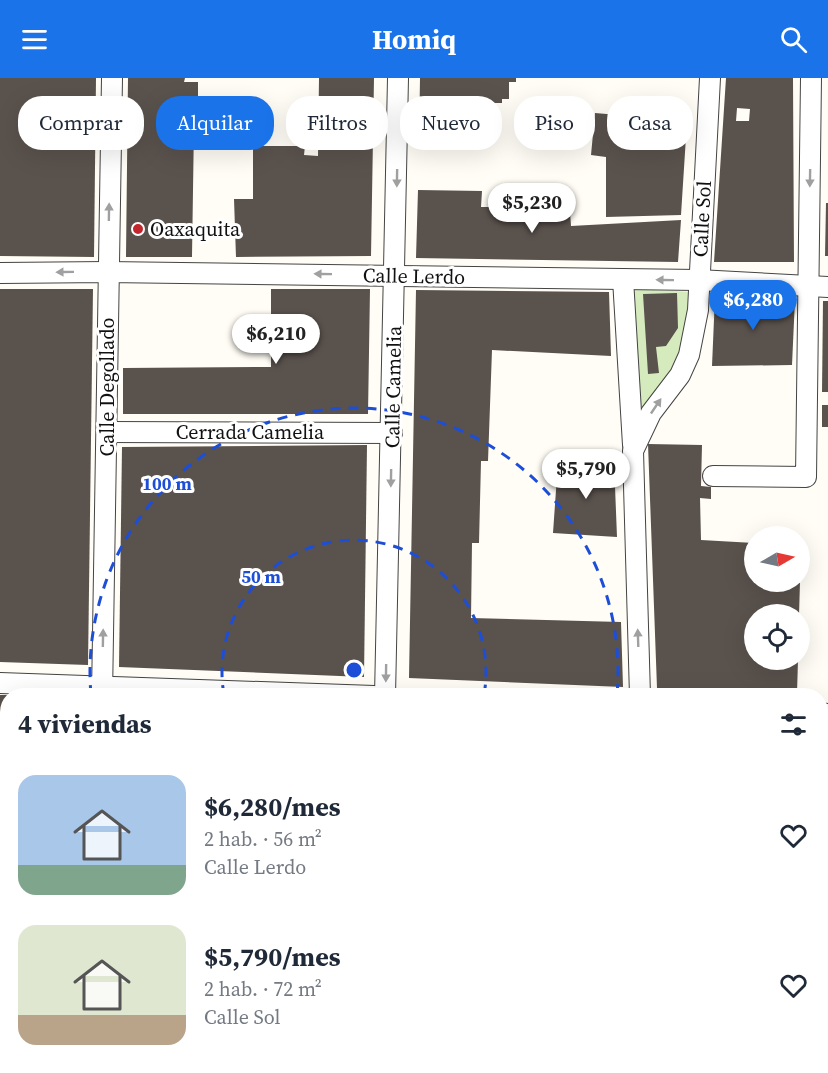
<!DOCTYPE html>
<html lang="es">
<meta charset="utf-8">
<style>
body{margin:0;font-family:"Source Serif 4",serif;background:#f6f6f7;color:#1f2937;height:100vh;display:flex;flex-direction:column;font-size:22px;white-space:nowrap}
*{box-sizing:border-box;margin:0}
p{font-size:20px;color:#747a83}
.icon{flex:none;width:33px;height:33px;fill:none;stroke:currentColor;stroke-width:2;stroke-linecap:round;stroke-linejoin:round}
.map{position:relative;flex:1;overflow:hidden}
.sheet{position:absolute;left:0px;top:610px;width:828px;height:386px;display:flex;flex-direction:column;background:#fff;border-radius:24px 24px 0 0;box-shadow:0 6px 24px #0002}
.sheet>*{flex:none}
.top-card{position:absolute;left:18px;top:18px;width:792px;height:54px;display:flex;gap:12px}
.needle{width:39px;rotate:81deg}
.fabs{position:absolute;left:744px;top:448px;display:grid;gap:12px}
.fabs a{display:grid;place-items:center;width:66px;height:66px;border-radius:50%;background:#fff;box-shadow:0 6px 24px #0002;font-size:30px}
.price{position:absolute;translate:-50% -51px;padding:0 14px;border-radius:21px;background:#fff;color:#222;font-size:20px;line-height:39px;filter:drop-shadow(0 2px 3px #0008)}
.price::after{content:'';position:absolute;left:50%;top:36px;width:18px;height:14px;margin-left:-9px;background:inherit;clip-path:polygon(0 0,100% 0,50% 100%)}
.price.active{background:#1a73e8;color:#fff}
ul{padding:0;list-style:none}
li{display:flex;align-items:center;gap:18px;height:150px;padding:0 18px}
li span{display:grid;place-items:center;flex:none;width:168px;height:120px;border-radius:18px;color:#555}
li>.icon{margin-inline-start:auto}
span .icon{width:72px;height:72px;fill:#fffc;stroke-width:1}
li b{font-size:26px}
h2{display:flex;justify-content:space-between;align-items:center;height:72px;padding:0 18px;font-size:26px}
.pill{padding:0 21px;border-radius:24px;background:#fff;box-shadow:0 6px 24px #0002;font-size:21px;line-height:54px}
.pill.active{background:#1a73e8;color:#fff}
header{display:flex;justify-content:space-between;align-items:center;height:78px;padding:0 18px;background:#1a73e8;color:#fff;font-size:27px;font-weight:700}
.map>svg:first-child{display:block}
.green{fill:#d5ebbd}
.building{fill:#5a524d;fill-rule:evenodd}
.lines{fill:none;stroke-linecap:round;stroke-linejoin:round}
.minor-casing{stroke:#444;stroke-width:22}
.minor{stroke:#fff;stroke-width:20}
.oneway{fill:#a0a0a0}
.ring{fill:none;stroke:#1d4ed8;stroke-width:3;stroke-dasharray:10 8}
.poi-dot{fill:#c4262e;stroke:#fff;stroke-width:2}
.labels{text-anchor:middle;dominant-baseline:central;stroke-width:6;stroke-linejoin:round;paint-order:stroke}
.street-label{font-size:20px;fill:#111;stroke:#fff}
.poi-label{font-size:20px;fill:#111;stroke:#fff;text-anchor:start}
.centre{fill:#1d4ed8;stroke:#fff;stroke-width:3}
.ring-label{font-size:18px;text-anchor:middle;font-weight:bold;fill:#1d4ed8;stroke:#fff;stroke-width:6;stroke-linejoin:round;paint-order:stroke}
</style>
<header><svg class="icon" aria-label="menu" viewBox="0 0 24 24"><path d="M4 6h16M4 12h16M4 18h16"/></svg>Homiq<svg class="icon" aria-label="search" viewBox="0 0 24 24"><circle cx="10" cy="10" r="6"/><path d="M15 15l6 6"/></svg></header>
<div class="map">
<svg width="828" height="995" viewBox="0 0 828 995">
<rect width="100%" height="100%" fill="#fffdf5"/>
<path class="green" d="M631,211L695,214L686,275L652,327L635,338Z"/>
<g class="building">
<path d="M0,0H96L94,179L0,178Z"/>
<path d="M128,0H185L184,4H198V45L194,46L192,179H126Z"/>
<path d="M319,0H374L371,178L236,179L234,121H253V68H305L304,77L318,78Z"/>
<path d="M420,0H516V4H509V21H502V25H495V37H490L489,69L419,66Z"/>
<path d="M726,0H793L794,184H714ZM737,30L750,31L749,43H736Z"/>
<path d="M595,35L687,43L681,137L606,139V79L591,77Z"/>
<path d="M418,112L482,113L481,129H524V133H570L571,148L681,142L678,184L416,180Z"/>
<path d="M826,125H828V178H825Z"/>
<path d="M0,211H93L88,587L0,584Z"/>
<path d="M271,211H370L368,336H123V290L271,289Z"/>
<path d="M416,212L609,214L611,278L492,272L488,383H481L479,465H472L471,540L621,544L623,609L409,600Z"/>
<path d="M677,215L678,250L666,268L656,269L659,295L648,296L643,216Z"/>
<path d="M715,218L795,221L792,287L712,288Z"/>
<path d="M823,223H828V314H822Z"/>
<rect x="822" y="327" width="6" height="22"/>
<path d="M648,366L702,367L701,408L711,409V421L700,420L701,462L754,465V504H800L799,537H754V582H798L797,615L657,610Z"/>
<path d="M367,367L364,599L119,589L122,369Z"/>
<path d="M566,383H614L617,459L553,455L557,398H566Z"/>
<rect x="0" y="617" width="8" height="45"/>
<path d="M820,649L828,650V801H820Z"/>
<rect x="0" y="721" width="8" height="154"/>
<path d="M820,846L828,847V887H820Z"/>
<path d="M0,900L8,905V988H79V995H0Z"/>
<path d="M820,962H828V995H671V988H820Z"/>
<path d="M113,988H272L271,995H113Z"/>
<rect x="298" y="988" width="59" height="7"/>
<rect x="402" y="988" width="106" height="7"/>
<path d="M608,988H636L637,995H608Z"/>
</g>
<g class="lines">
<defs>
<g id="minor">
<path d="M0,195L107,194L698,202L828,209"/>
<path d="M623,201L633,367"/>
<path d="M107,354L392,355"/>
<path d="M713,398L806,399L811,0"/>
<path d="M0,605L374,618"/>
<path d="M102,618L112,0"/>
<path d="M385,618L398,0"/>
<path d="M640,618L633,373L651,335L680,297L689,277L698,232L710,0"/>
<path d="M820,635L828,636"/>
<path d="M820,825H828"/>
<path d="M99,988V995"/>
<path d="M656,988V995"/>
<path d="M381,995V988"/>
</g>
</defs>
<use href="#minor" class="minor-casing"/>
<use href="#minor" class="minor"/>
</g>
<defs><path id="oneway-solid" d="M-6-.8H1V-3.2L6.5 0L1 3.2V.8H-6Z" transform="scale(1.5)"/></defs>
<g class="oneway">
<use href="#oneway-solid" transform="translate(397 100) rotate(91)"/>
<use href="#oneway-solid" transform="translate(810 100) rotate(91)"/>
<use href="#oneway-solid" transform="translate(109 134) rotate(-89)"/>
<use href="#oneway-solid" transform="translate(65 194) rotate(179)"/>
<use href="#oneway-solid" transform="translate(323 196) rotate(-179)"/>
<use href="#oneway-solid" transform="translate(665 202) rotate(-179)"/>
<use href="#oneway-solid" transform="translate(656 328) rotate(-56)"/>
<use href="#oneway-solid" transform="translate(391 400) rotate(91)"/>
<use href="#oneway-solid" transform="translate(103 560) rotate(-89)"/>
<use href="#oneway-solid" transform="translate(638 560) rotate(-92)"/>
<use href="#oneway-solid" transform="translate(386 595) rotate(91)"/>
</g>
<g class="ring">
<path d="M224 617A132 132 0 1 1 484 617"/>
<path d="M91 617A264 264 0 1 1 617 617"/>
</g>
<circle class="poi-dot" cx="138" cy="151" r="6"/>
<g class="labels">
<g class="street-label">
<text transform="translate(702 141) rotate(-87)">Calle Sol</text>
<text transform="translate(414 198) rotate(1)">Calle Lerdo</text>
<text transform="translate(107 309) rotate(-90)">Calle Degollado</text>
<text transform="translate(393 309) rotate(-89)">Calle Camelia</text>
<text x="250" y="354">Cerrada Camelia</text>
</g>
<g class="poi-label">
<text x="150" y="151">Oaxaquita</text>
</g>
</g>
<circle cx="354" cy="592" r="9" class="centre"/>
<g class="ring-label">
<text x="167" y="412">100 m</text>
<text x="261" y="505">50 m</text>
</g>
</svg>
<div class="fabs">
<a><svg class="needle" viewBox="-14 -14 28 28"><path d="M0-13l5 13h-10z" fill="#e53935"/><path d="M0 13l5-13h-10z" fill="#747a83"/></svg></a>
<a><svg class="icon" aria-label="locate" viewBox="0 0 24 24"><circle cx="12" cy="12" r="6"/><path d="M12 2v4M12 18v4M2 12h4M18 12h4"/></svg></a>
</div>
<b class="price" style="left:532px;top:156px">$5,230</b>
<b class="price active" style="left:753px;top:253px">$6,280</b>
<b class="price" style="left:276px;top:287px">$6,210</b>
<b class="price" style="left:586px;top:422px">$5,790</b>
<div class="top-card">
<a class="pill">Comprar</a>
<a class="pill active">Alquilar</a>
<a class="pill">Filtros</a>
<a class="pill">Nuevo</a>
<a class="pill">Piso</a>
<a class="pill">Casa</a>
</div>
<section class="sheet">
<h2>4 viviendas<svg class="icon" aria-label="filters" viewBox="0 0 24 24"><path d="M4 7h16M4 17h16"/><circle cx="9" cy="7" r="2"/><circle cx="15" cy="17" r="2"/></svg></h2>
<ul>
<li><span style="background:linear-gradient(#a9c7e8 75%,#7fa58c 0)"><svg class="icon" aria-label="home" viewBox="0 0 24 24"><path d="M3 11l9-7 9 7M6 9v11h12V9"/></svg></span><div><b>$6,280/mes</b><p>2 hab. · 56 m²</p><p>Calle Lerdo</p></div><svg class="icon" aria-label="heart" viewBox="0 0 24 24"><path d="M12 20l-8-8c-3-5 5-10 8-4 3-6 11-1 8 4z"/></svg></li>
<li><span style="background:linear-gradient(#dfe7d0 75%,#b9a48a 0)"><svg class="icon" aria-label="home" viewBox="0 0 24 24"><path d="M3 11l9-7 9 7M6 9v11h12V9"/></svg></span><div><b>$5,790/mes</b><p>2 hab. · 72 m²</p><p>Calle Sol</p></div><svg class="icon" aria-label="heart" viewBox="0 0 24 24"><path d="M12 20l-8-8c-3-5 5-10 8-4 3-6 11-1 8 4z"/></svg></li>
</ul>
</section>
</div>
